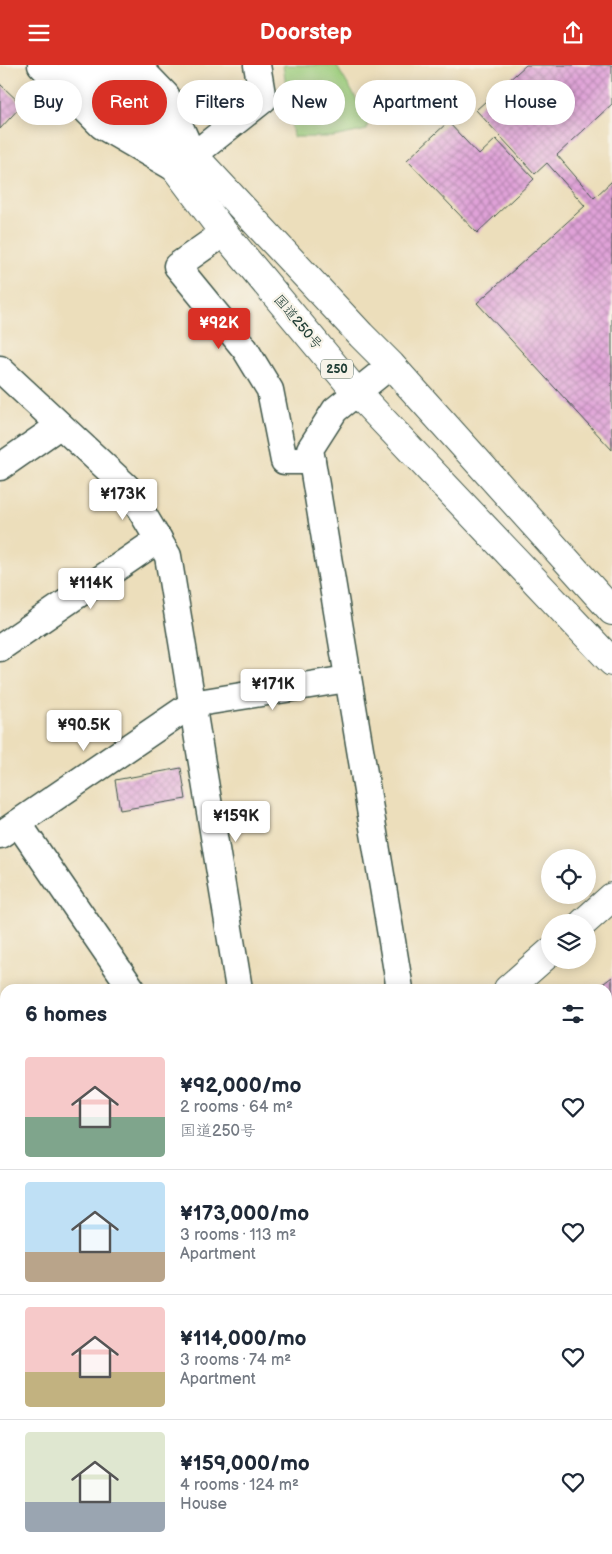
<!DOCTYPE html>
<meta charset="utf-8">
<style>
body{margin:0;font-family:"Balsamiq Sans","Klee One",sans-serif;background:#f2f2f3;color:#1f2937;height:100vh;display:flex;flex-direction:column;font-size:19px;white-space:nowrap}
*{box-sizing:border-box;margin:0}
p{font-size:16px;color:#747a83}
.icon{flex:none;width:28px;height:28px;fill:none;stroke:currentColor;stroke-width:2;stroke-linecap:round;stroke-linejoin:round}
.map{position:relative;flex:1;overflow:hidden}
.details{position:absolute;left:0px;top:919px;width:612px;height:571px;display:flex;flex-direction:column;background:#fff;border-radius:15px 15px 0 0;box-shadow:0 2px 12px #0003}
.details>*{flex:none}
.hud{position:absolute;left:15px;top:15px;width:582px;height:45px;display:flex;gap:10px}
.fabs{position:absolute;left:541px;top:784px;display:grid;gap:10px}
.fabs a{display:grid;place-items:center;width:55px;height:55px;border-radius:50%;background:#fff;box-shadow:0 2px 12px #0003;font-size:25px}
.price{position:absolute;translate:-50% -42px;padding:0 11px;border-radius:5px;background:#fff;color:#222;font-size:16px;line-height:32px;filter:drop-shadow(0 1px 2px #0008)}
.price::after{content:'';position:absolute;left:50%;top:30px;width:15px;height:11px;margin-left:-8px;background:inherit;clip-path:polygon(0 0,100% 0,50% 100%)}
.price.current{background:#d93025;color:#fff}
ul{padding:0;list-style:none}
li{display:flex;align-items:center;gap:15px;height:125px;padding:0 25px}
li+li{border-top:1px solid #e0e1e3}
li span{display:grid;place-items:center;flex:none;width:140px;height:100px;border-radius:5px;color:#555}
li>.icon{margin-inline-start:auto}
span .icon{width:60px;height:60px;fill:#fffc;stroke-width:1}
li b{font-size:21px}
h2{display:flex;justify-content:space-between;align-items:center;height:60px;padding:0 25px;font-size:21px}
.pill{padding:0 18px;border-radius:22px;background:#fff;box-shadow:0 2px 12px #0003;font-size:18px;line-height:45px}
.pill.current{background:#d93025;color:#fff}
header{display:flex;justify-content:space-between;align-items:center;height:65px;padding:0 25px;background:#d93025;color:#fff;font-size:22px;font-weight:800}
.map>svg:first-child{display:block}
.green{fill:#9bcc7b;stroke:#5d8458}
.water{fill:url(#water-rules);stroke:#3e7084}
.building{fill:url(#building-cross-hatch)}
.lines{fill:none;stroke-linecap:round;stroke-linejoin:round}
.minor-casing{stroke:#3e5548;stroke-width:29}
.tertiary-casing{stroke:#3e5548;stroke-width:30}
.trunk-casing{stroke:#3e5548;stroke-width:30}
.minor{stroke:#fff;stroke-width:26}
.tertiary{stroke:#fff;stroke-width:28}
.trunk{stroke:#fff;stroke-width:28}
.labels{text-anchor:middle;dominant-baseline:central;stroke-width:4.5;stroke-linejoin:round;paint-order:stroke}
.shield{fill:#f7f3e8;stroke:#60746a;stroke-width:1}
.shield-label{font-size:12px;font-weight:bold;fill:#1f3d34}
.street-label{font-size:14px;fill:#1f3d34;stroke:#f7f3e8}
</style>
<header><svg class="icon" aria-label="menu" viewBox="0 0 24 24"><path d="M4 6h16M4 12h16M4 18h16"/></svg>Doorstep<svg class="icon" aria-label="share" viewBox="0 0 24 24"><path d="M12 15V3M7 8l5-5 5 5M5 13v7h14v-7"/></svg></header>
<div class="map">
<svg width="612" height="1489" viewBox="0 0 612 1489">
<defs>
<pattern id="water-rules" width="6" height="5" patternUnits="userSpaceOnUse" patternTransform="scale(1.25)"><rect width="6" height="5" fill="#5ea3d3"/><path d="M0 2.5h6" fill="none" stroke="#4d86ac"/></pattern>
<pattern id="building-cross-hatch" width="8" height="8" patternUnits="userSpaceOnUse" patternTransform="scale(1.25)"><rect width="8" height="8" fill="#e0a2d8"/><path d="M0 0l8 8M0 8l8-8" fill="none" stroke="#b585b0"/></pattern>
</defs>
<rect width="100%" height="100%" fill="#f7f3e8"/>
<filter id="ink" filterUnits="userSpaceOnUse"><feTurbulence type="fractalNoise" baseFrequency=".02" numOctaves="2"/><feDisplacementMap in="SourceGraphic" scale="10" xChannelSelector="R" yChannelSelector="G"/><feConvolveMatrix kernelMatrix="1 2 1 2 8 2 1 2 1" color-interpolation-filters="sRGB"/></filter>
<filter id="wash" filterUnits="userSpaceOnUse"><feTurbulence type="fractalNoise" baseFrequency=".0096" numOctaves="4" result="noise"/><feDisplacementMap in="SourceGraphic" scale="20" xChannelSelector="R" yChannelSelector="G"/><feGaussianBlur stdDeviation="1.12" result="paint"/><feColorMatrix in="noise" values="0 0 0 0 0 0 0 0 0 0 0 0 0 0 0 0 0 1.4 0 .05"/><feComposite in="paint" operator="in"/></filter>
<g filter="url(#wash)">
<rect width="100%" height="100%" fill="#ecdebb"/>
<path class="green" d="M283,0H336L368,53L367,65L333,72H293Z"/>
<path class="water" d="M0,1361L5,1370V1485H44L45,1489H1L0,1485Z"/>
<g id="blocks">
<g class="building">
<path d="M526,0H612V39L557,90L594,133L612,116V385L477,238L585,141L547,98L535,109L476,45Z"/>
<path d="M0,19L22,40L0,64Z"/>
<path d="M448,57L479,90L496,74L534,114L477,168L407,95Z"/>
<path d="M181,703L186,734L120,745L115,715Z"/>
<path d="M612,912V938L608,941V924H596Z"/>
<path d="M612,1458V1489H607L608,1459Z"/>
</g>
</g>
</g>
<g filter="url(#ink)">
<use href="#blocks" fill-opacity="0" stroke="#3e5548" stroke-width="1"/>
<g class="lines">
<defs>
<g id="minor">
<path d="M41,0L102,61L176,104L263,35L257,0"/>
<path d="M137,0L166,30L190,84"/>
<path d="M224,168L177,201L245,284L270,325L284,396H312"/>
<path d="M391,300L335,345L310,384L400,924"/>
<path d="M0,304L127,422L168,491L239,924"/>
<path d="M0,402L59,361"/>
<path d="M0,583L159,474"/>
<path d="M18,758L132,924"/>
<path d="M0,770L192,639L347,614"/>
<path d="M0,1018L5,1025"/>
<path d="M0,1291L5,1286"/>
<path d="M343,1485L345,1489"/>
<path d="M493,1485L494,1489"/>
</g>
<g id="tertiary">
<path d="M583,858L612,832"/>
<path d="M508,924L550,887"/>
<path d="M0,1338L5,1334"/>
</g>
<g id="trunk">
<path d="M73,0L176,104L224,168L357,328L612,597"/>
<path d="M106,0L193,90L361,270L391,300L612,546"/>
</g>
</defs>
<use href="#minor" class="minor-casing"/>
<use href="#tertiary" class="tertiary-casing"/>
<use href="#trunk" class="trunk-casing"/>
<use href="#minor" class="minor"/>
<use href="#tertiary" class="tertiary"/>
<use href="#trunk" class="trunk"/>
</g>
</g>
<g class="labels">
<rect class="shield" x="321" y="294.5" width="32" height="19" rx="4"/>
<g class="shield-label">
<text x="337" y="304">250</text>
</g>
<g class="street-label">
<text transform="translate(298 257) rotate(50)">国道250号</text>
</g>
</g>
</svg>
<div class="fabs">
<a><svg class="icon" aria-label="locate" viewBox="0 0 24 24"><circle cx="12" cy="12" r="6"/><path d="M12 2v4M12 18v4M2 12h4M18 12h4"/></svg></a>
<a><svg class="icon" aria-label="layers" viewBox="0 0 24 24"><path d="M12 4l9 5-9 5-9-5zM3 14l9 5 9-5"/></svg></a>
</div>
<b class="price current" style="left:219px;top:285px">¥92K</b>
<b class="price" style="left:123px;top:456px">¥173K</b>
<b class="price" style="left:91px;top:545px">¥114K</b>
<b class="price" style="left:273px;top:646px">¥171K</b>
<b class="price" style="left:84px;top:687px">¥90.5K</b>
<b class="price" style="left:236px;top:778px">¥159K</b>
<div class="hud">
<a class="pill">Buy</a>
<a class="pill current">Rent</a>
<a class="pill">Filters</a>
<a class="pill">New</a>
<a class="pill">Apartment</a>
<a class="pill">House</a>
</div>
<section class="details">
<h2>6 homes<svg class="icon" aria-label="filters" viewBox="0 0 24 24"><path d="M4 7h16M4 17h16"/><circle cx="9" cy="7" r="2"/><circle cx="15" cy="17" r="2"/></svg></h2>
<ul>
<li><span style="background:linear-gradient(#f6c9c9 60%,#7fa58c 0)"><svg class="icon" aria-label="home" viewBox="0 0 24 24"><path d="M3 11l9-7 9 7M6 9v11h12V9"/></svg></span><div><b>¥92,000/mo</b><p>2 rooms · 64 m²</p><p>国道250号</p></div><svg class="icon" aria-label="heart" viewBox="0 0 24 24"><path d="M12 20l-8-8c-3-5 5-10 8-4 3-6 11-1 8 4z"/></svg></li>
<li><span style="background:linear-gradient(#bfe0f5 70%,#b9a48a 0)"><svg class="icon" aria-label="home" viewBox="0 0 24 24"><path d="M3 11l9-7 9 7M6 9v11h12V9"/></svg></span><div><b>¥173,000/mo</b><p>3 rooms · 113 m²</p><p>Apartment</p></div><svg class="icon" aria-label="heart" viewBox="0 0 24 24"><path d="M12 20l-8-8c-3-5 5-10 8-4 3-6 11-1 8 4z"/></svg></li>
<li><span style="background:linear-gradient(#f6c9c9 65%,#c2b280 0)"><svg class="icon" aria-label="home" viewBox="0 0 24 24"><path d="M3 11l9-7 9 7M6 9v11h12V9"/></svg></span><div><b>¥114,000/mo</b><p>3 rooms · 74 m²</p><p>Apartment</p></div><svg class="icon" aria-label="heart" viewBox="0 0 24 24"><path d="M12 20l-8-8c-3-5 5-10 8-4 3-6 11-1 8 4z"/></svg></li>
<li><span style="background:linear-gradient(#dfe7d0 70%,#9aa5b1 0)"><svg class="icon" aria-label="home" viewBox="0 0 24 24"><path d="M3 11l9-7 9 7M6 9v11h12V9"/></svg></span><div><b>¥159,000/mo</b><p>4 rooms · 124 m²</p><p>House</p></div><svg class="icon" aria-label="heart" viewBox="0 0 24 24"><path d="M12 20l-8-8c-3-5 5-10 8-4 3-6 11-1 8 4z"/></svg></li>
</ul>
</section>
</div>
